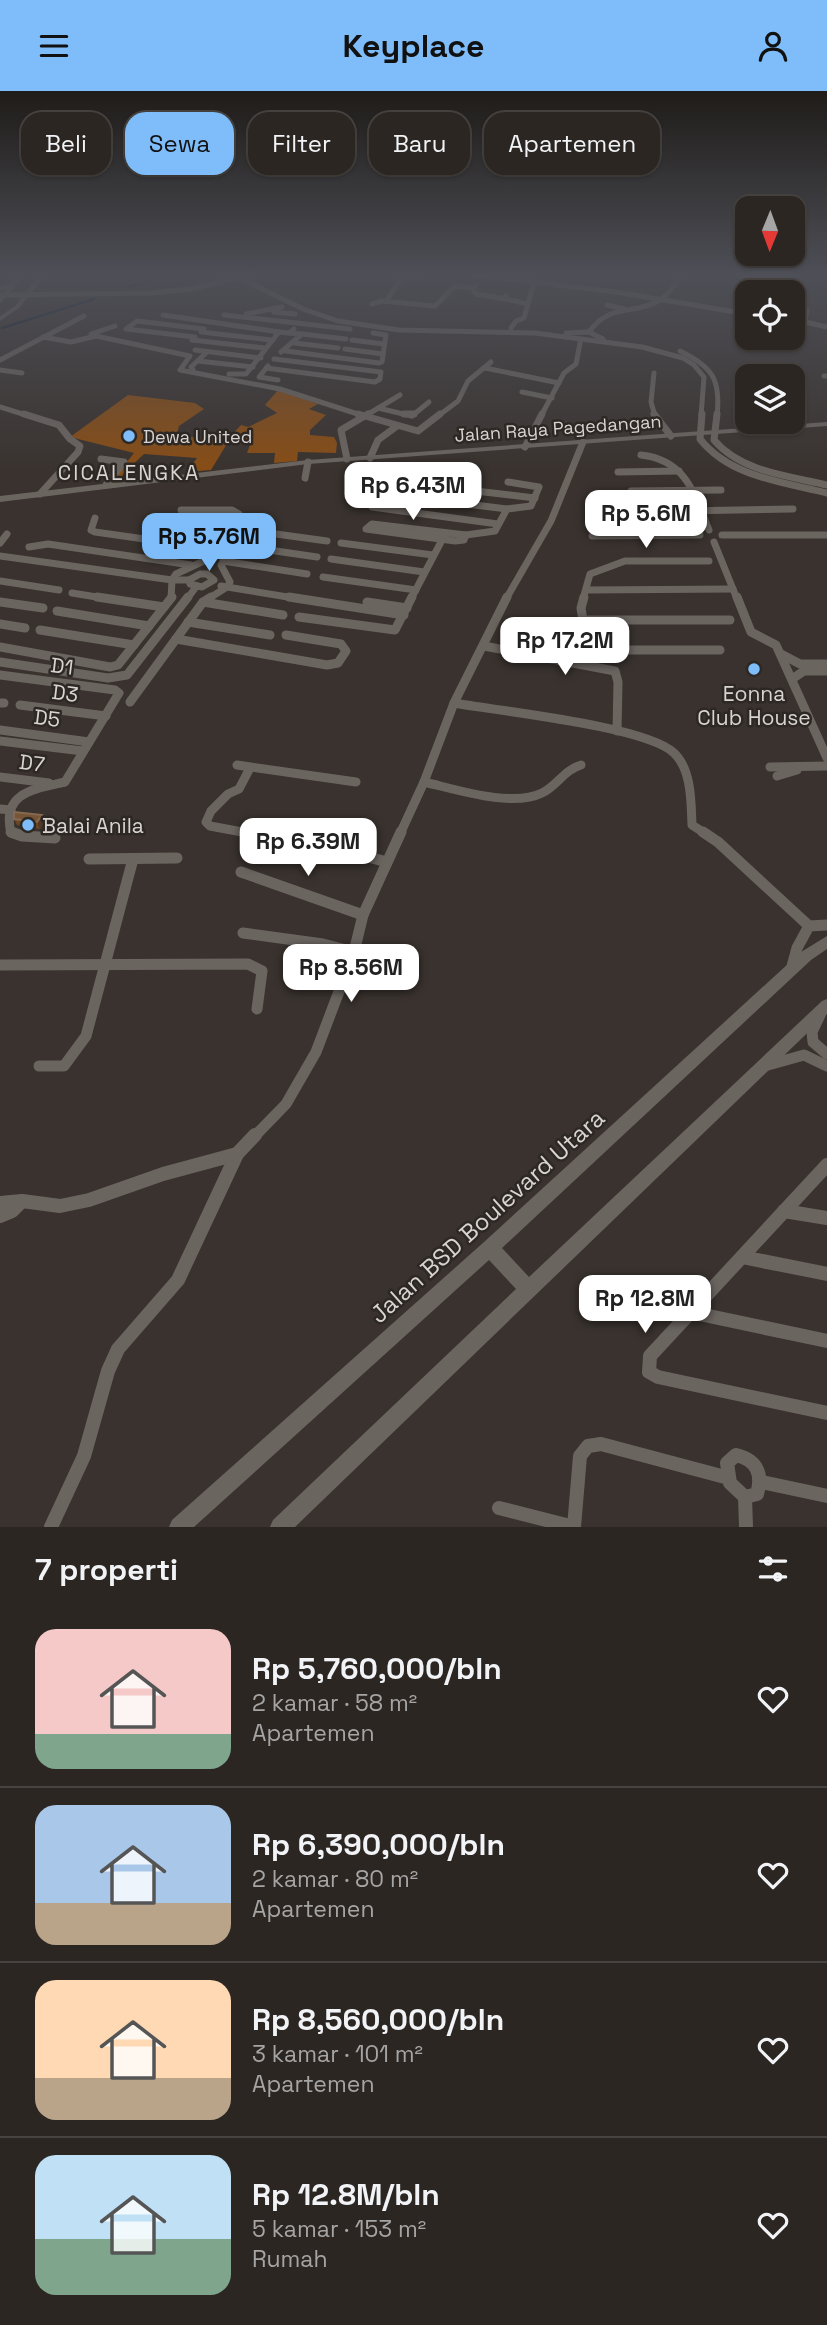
<!DOCTYPE html>
<html lang="id">
<meta charset="utf-8">
<style>
body{margin:0;font-family:"Space Grotesk",sans-serif;background:#37322f;color:#f1f3f6;height:100vh;display:flex;flex-direction:column;font-size:26px;white-space:nowrap}
*{box-sizing:border-box;margin:0}
p{font-size:23px;color:#a6a5a5}
.icon{flex:none;width:38px;height:38px;fill:none;stroke:currentColor;stroke-width:2;stroke-linecap:round;stroke-linejoin:round}
.map{position:relative;height:1436px;overflow:hidden}
.panel{display:flex;flex-direction:column;background:#2b2622;flex:1}
.panel>*{flex:none}
.banner{position:absolute;left:21px;top:21px;width:786px;height:63px;display:flex;gap:14px}
.needle{width:46px;rotate:181deg}
.tools{position:absolute;left:735px;top:105px;display:grid;gap:14px}
.tools a{display:grid;place-items:center;width:70px;height:70px;border-radius:14px;background:#2b2622;box-shadow:0 2px 5px #0004,0 0 0 2px #474340;font-size:35px}
.price{position:absolute;translate:-50% -60px;padding:0 16px;border-radius:14px;background:#fff;color:#222;font-size:23px;line-height:46px;filter:drop-shadow(0 2px 4px #0008)}
.price::after{content:'';position:absolute;left:50%;top:42px;width:21px;height:16px;margin-left:-10px;background:inherit;clip-path:polygon(0 0,100% 0,50% 100%)}
.price.current{background:#7ebdf9;color:#111}
ul{padding:0;list-style:none}
li{display:flex;align-items:center;gap:21px;height:175px;padding:0 35px}
li+li{border-top:2px solid #474340}
li span{display:grid;place-items:center;flex:none;width:196px;height:140px;border-radius:21px;color:#555}
li>.icon{margin-inline-start:auto}
span .icon{width:84px;height:84px;fill:#fffc;stroke-width:1}
li b{font-size:30px}
h2{display:flex;justify-content:space-between;align-items:center;height:84px;padding:0 35px;font-size:30px}
.chip{padding:0 24px;border-radius:21px;background:#2b2622;box-shadow:0 2px 5px #0004,0 0 0 2px #474340;font-size:24px;line-height:63px}
.chip.current{background:#7ebdf9;color:#111}
header{display:flex;justify-content:space-between;align-items:center;height:91px;padding:0 35px;background:#7ebdf9;color:#111;font-size:32px;font-weight:700}
.map>svg:first-child{display:block}
.green{fill:#884d15}
.lines{fill:none;stroke-linecap:round;stroke-linejoin:round}
.stream{stroke:#041a2e;stroke-width:2}
.street-far4{stroke:#6b6560;stroke-width:5}
.street-far3{stroke:#6b6560;stroke-width:7}
.street-far2{stroke:#6b6560;stroke-width:9}
.street-far1{stroke:#6b6560;stroke-width:11}
.street{stroke:#6b6560;stroke-width:14}
.secondary{fill:#6b6560;fill-rule:evenodd}
.wall{fill:#6a4625}
.shaded-wall{fill:#523721}
.building{fill:#765537;stroke:#856950;stroke-width:2}
.poi-dot{fill:#7ebdf9;stroke:#2e2824;stroke-width:2.5}
.labels{text-anchor:middle;dominant-baseline:central;stroke-width:5;stroke-linejoin:round;paint-order:stroke}
.far-street-label{font-size:18px;fill:#d8d4d1;stroke:#2e2824}
.far-poi-label{font-size:18px;fill:#d8d4d1;stroke:#2e2824;text-anchor:start}
.far-quarter-label{font-size:21px;letter-spacing:2px;fill:#d8d4d1;stroke:#2e2824}
.street-label{font-size:21px;fill:#d8d4d1;stroke:#2e2824}
.poi-label{font-size:21px;fill:#d8d4d1;stroke:#2e2824}
.near-street-label{font-size:24px;fill:#d8d4d1;stroke:#2e2824}
</style>
<header><svg class="icon" aria-label="menu" viewBox="0 0 24 24"><path d="M4 6h16M4 12h16M4 18h16"/></svg>Keyplace<svg class="icon" aria-label="person" viewBox="0 0 24 24"><circle cx="12" cy="8" r="4"/><path d="M4 21q1-7 8-7t8 7"/></svg></header>
<div class="map">
<svg width="827" height="1436" viewBox="0 0 827 1436">
<rect width="100%" height="100%" fill="#39322e"/>
<path class="green" d="M278,299L318,313L309,318L326,324L310,339V344L334,346L337,352L336,362L298,361L297,370L274,372L275,362H247L250,354L228,351L211,379L187,381L197,367L144,363L123,383L120,391L110,392L134,362L70,346L128,304L195,312L204,318L179,335L177,343L202,348L229,347L241,334L248,336L277,322L265,314Z"/>
<g class="lines">
<g class="stream">
<path d="M128,196L148,190"/>
<path d="M2,237L94,208"/>
</g>
<g class="street-far4">
<path d="M459,182L616,201L747,223"/>
<path d="M232,183L303,218L338,230L399,239L535,242L642,256L683,267L694,274L704,286L701,325"/>
<path d="M476,194L473,199L476,203L506,208"/>
<path d="M0,197L9,195L21,186"/>
<path d="M0,204L152,202L191,198L258,182"/>
<path d="M506,204V208L528,213"/>
<path d="M386,210L403,185L415,186L420,182"/>
<path d="M372,213L382,210L435,215L455,195L474,197"/>
<path d="M607,214L625,218"/>
<path d="M274,221L295,223"/>
<path d="M246,223L282,216"/>
<path d="M163,224L279,241"/>
<path d="M224,224L350,238"/>
<path d="M793,228L827,236"/>
<path d="M805,230L807,219"/>
<path d="M511,237L516,230L524,227L534,191"/>
<path d="M201,241L271,249"/>
<path d="M589,241C617,201 654,238 682,182"/>
<path d="M566,242L589,241L603,248"/>
<path d="M302,243L346,248"/>
<path d="M93,245L91,243L115,235"/>
<path d="M43,246L71,251L96,245L190,265L180,279L280,298L364,325"/>
<path d="M195,246L126,238L137,230L204,238"/>
<path d="M192,249L264,257"/>
<path d="M352,249L384,253"/>
<path d="M294,252L338,257"/>
<path d="M345,258L383,263"/>
<path d="M195,259L261,267"/>
<path d="M286,260L379,272L382,271L386,244L373,242"/>
<path d="M680,260C713,276 721,289 717,325"/>
<path d="M281,261L302,243L289,242L294,238"/>
<path d="M0,269L84,225"/>
<path d="M198,270L253,276"/>
<path d="M268,275L259,286L278,289"/>
<path d="M266,277L375,291L380,288L381,281L274,268"/>
<path d="M485,277L559,292"/>
<path d="M0,279L22,282"/>
<path d="M193,279L191,276L207,261"/>
<path d="M654,282L651,311L655,325"/>
<path d="M229,283H246L279,241L289,242"/>
<path d="M824,285H827"/>
<path d="M522,301L552,307"/>
<path d="M0,316L29,325"/>
<path d="M378,317L412,325"/>
<path d="M365,325L400,304"/>
<path d="M412,325L429,311"/>
<path d="M438,325L458,310L468,290L491,271"/>
<path d="M541,325L564,282L576,273L580,252"/>
</g>
<g class="street-far3">
<path d="M24,323L59,334L70,348L80,355L78,361L40,403"/>
<path d="M358,323L418,340L440,323"/>
<path d="M404,323H414"/>
<path d="M654,323L671,345"/>
<path d="M702,323L700,348C730,386 783,391 827,402"/>
<path d="M717,323L714,349C741,381 789,385 827,394"/>
<path d="M525,356L542,323"/>
<path d="M641,364C686,369 694,402 709,439"/>
<path d="M370,367L378,349L397,335"/>
<path d="M101,368L124,371L106,394"/>
<path d="M347,368L341,339L368,323"/>
<path d="M618,381L679,380"/>
<path d="M305,387L308,371"/>
<path d="M433,390H453L458,398L429,392Z"/>
<path d="M458,398L535,407"/>
<path d="M631,400L721,399"/>
<path d="M385,403L507,418"/>
<path d="M372,416L498,433"/>
<path d="M630,421L793,418"/>
<path d="M95,427L91,439L95,441L215,458"/>
<path d="M372,433L466,444L464,449L455,450L366,438Z"/>
<path d="M227,442L191,436L232,435"/>
<path d="M466,444L495,440L507,418L531,415L539,396L508,391"/>
<path d="M722,444H827"/>
<path d="M592,445L700,444"/>
<path d="M714,451L737,508"/>
<path d="M0,452L7,443"/>
<path d="M341,452L433,464"/>
<path d="M234,454L317,466"/>
<path d="M29,456L48,453L191,474"/>
<path d="M0,465L172,489H189"/>
<path d="M331,468L424,481"/>
<path d="M223,470L307,483"/>
<path d="M200,483H207L214,489L202,496L190,493L189,489Z"/>
<path d="M323,486L416,499"/>
<path d="M0,490L59,499"/>
<path d="M221,495L300,508"/>
<path d="M586,499L733,498"/>
<path d="M72,502L109,508"/>
<path d="M171,508L172,489L176,483L208,468L239,423L232,419H181"/>
<path d="M187,508L196,496"/>
<path d="M208,508L227,496L230,491L221,474L243,442L254,440L327,450"/>
<path d="M411,508L442,449"/>
<path d="M506,508L551,430L583,351"/>
<path d="M583,508L590,483L625,470H709"/>
</g>
<g class="street-far2">
<path d="M97,506L164,516"/>
<path d="M289,506L404,524"/>
<path d="M584,506L581,517L587,555L593,559H720"/>
<path d="M737,506L751,541L776,554L827,667"/>
<path d="M0,511L43,517"/>
<path d="M203,511L283,524"/>
<path d="M367,511L407,517"/>
<path d="M57,520L149,535"/>
<path d="M299,526L395,539L412,506"/>
<path d="M583,529H730"/>
<path d="M188,531L270,544"/>
<path d="M0,533L25,537"/>
<path d="M40,539L134,554"/>
<path d="M176,548L327,574L338,572L346,560L341,553L286,544"/>
<path d="M484,555L615,580L618,591L617,640"/>
<path d="M0,556L110,576L118,574L172,506"/>
<path d="M781,563L800,573H827"/>
<path d="M0,571L108,587L127,584L188,506"/>
<path d="M0,584L115,599L119,602L65,691C35,698 1,701 11,742L14,743"/>
<path d="M792,588L804,580H827"/>
<path d="M130,611L203,511L211,506"/>
<path d="M0,612H4"/>
<path d="M454,612C498,620 646,635 674,662C692,679 691,712 692,734L706,743"/>
<path d="M20,614L106,625"/>
<path d="M0,639L89,651"/>
<path d="M0,650L83,660"/>
<path d="M237,674L356,691"/>
<path d="M770,676L827,675"/>
<path d="M250,677L239,698L228,703L211,720L206,731L210,735L253,743"/>
<path d="M777,685L797,679"/>
<path d="M0,686L49,692"/>
<path d="M424,691C455,698 512,717 542,702C557,695 564,679 581,674"/>
<path d="M0,718L11,719"/>
<path d="M400,743L424,691L454,612L507,506"/>
</g>
<g class="street-far1">
<path d="M11,741L22,745L55,747"/>
<path d="M243,741L350,761L387,771"/>
<path d="M703,741L718,751L809,835"/>
<path d="M89,768L177,767"/>
<path d="M241,781L363,824"/>
<path d="M243,842L323,853L354,861"/>
<path d="M0,874L248,873L262,880L257,918"/>
<path d="M791,879L797,857L809,835L827,834"/>
<path d="M821,922L812,941L813,951L827,963"/>
<path d="M768,974L804,964L827,975"/>
<path d="M39,975H64L86,945L133,768"/>
<path d="M254,1046L286,1013L316,961L354,861L363,824L401,741"/>
</g>
<g class="street">
<path d="M827,1074L650,1265L649,1281L658,1286L827,1322"/>
<path d="M0,1112L22,1110L60,1115L89,1109L163,1083L237,1063"/>
<path d="M784,1120L827,1127"/>
<path d="M0,1125L12,1120L22,1110"/>
<path d="M742,1166L827,1183"/>
<path d="M690,1221L827,1250"/>
<path d="M736,1364C757,1369 763,1383 757,1403L745,1406L730,1392L727,1372Z"/>
<path d="M762,1391L827,1405"/>
<path d="M745,1406L746,1436"/>
<path d="M499,1417L574,1436"/>
<path d="M51,1436L84,1365L108,1280L118,1258L178,1189L237,1063L255,1044"/>
<path d="M574,1436L580,1365L588,1355L601,1353L725,1386"/>
</g>
<g class="secondary">
<path d="M21,182H28L0,212V206Z"/>
<path d="M41,182H47L19,217L0,230V225L15,215Z"/>
<path d="M827,331V335L308,373L0,411V405L308,369Z"/>
<path d="M827,845V858L811,869L502,1157L529,1186L822,910L827,908V923L295,1436H270L273,1429L516,1198L489,1169L194,1436H169L172,1429L484,1151L801,861Z"/>
</g>
</g>
<path class="wall" d="M14,728L45,730L40,738L17,734Z"/>
<path class="shaded-wall" d="M42,724L45,730L40,738L37,731Z"/>
<path class="building" d="M14,721L42,724L37,731L14,728Z"/>
<linearGradient id="sky" x2="0" y2="1"><stop stop-color="#1f1c19"/><stop offset="0.48" stop-color="#4e4f57"/><stop offset="1" stop-color="#4e4f57" stop-opacity="0"/></linearGradient>
<rect width="827" height="383" fill="url(#sky)"/>
<g class="poi-dot">
<circle cx="129" cy="345" r="7"/>
<circle cx="754" cy="578" r="7"/>
<circle cx="28" cy="734" r="7"/>
</g>
<g class="labels">
<g class="far-street-label">
<text transform="translate(558 337) rotate(-4)">Jalan Raya Pagedangan</text>
</g>
<g class="far-poi-label">
<text x="143" y="345">Dewa United</text>
</g>
<g class="far-quarter-label">
<text x="129" y="381">CICALENGKA</text>
</g>
<g class="street-label">
<text transform="translate(62 575) rotate(7)">D1</text>
<text transform="translate(65 602) rotate(7)">D3</text>
<text transform="translate(47 627) rotate(7)">D5</text>
<text transform="translate(32 672) rotate(7)">D7</text>
</g>
<g class="poi-label">
<text x="754" y="602">Eonna<tspan x="754" dy="24">Club House</tspan></text>
<text x="42" y="734" text-anchor="start">Balai Anila</text>
</g>
<g class="near-street-label">
<text transform="translate(487 1125) rotate(-42)">Jalan BSD Boulevard Utara</text>
</g>
</g>
</svg>
<div class="tools">
<a><svg class="needle" viewBox="-14 -14 28 28"><path d="M0-13l5 13h-10z" fill="#e53935"/><path d="M0 13l5-13h-10z" fill="#a6a5a5"/></svg></a>
<a><svg class="icon" aria-label="locate" viewBox="0 0 24 24"><circle cx="12" cy="12" r="6"/><path d="M12 2v4M12 18v4M2 12h4M18 12h4"/></svg></a>
<a><svg class="icon" aria-label="layers" viewBox="0 0 24 24"><path d="M12 4l9 5-9 5-9-5zM3 14l9 5 9-5"/></svg></a>
</div>
<b class="price" style="left:413px;top:431px">Rp 6.43M</b>
<b class="price" style="left:646px;top:459px">Rp 5.6M</b>
<b class="price current" style="left:209px;top:482px">Rp 5.76M</b>
<b class="price" style="left:565px;top:586px">Rp 17.2M</b>
<b class="price" style="left:308px;top:787px">Rp 6.39M</b>
<b class="price" style="left:351px;top:913px">Rp 8.56M</b>
<b class="price" style="left:645px;top:1244px">Rp 12.8M</b>
<div class="banner">
<a class="chip">Beli</a>
<a class="chip current">Sewa</a>
<a class="chip">Filter</a>
<a class="chip">Baru</a>
<a class="chip">Apartemen</a>
</div>
</div>
<section class="panel">
<h2>7 properti<svg class="icon" aria-label="filters" viewBox="0 0 24 24"><path d="M4 7h16M4 17h16"/><circle cx="9" cy="7" r="2"/><circle cx="15" cy="17" r="2"/></svg></h2>
<ul>
<li><span style="background:linear-gradient(#f6c9c9 75%,#7fa58c 0)"><svg class="icon" aria-label="home" viewBox="0 0 24 24"><path d="M3 11l9-7 9 7M6 9v11h12V9"/></svg></span><div><b>Rp 5,760,000/bln</b><p>2 kamar · 58 m²</p><p>Apartemen</p></div><svg class="icon" aria-label="heart" viewBox="0 0 24 24"><path d="M12 20l-8-8c-3-5 5-10 8-4 3-6 11-1 8 4z"/></svg></li>
<li><span style="background:linear-gradient(#a9c7e8 70%,#b9a48a 0)"><svg class="icon" aria-label="home" viewBox="0 0 24 24"><path d="M3 11l9-7 9 7M6 9v11h12V9"/></svg></span><div><b>Rp 6,390,000/bln</b><p>2 kamar · 80 m²</p><p>Apartemen</p></div><svg class="icon" aria-label="heart" viewBox="0 0 24 24"><path d="M12 20l-8-8c-3-5 5-10 8-4 3-6 11-1 8 4z"/></svg></li>
<li><span style="background:linear-gradient(#ffd9b3 70%,#b9a48a 0)"><svg class="icon" aria-label="home" viewBox="0 0 24 24"><path d="M3 11l9-7 9 7M6 9v11h12V9"/></svg></span><div><b>Rp 8,560,000/bln</b><p>3 kamar · 101 m²</p><p>Apartemen</p></div><svg class="icon" aria-label="heart" viewBox="0 0 24 24"><path d="M12 20l-8-8c-3-5 5-10 8-4 3-6 11-1 8 4z"/></svg></li>
<li><span style="background:linear-gradient(#bfe0f5 60%,#7fa58c 0)"><svg class="icon" aria-label="home" viewBox="0 0 24 24"><path d="M3 11l9-7 9 7M6 9v11h12V9"/></svg></span><div><b>Rp 12.8M/bln</b><p>5 kamar · 153 m²</p><p>Rumah</p></div><svg class="icon" aria-label="heart" viewBox="0 0 24 24"><path d="M12 20l-8-8c-3-5 5-10 8-4 3-6 11-1 8 4z"/></svg></li>
</ul>
</section>
